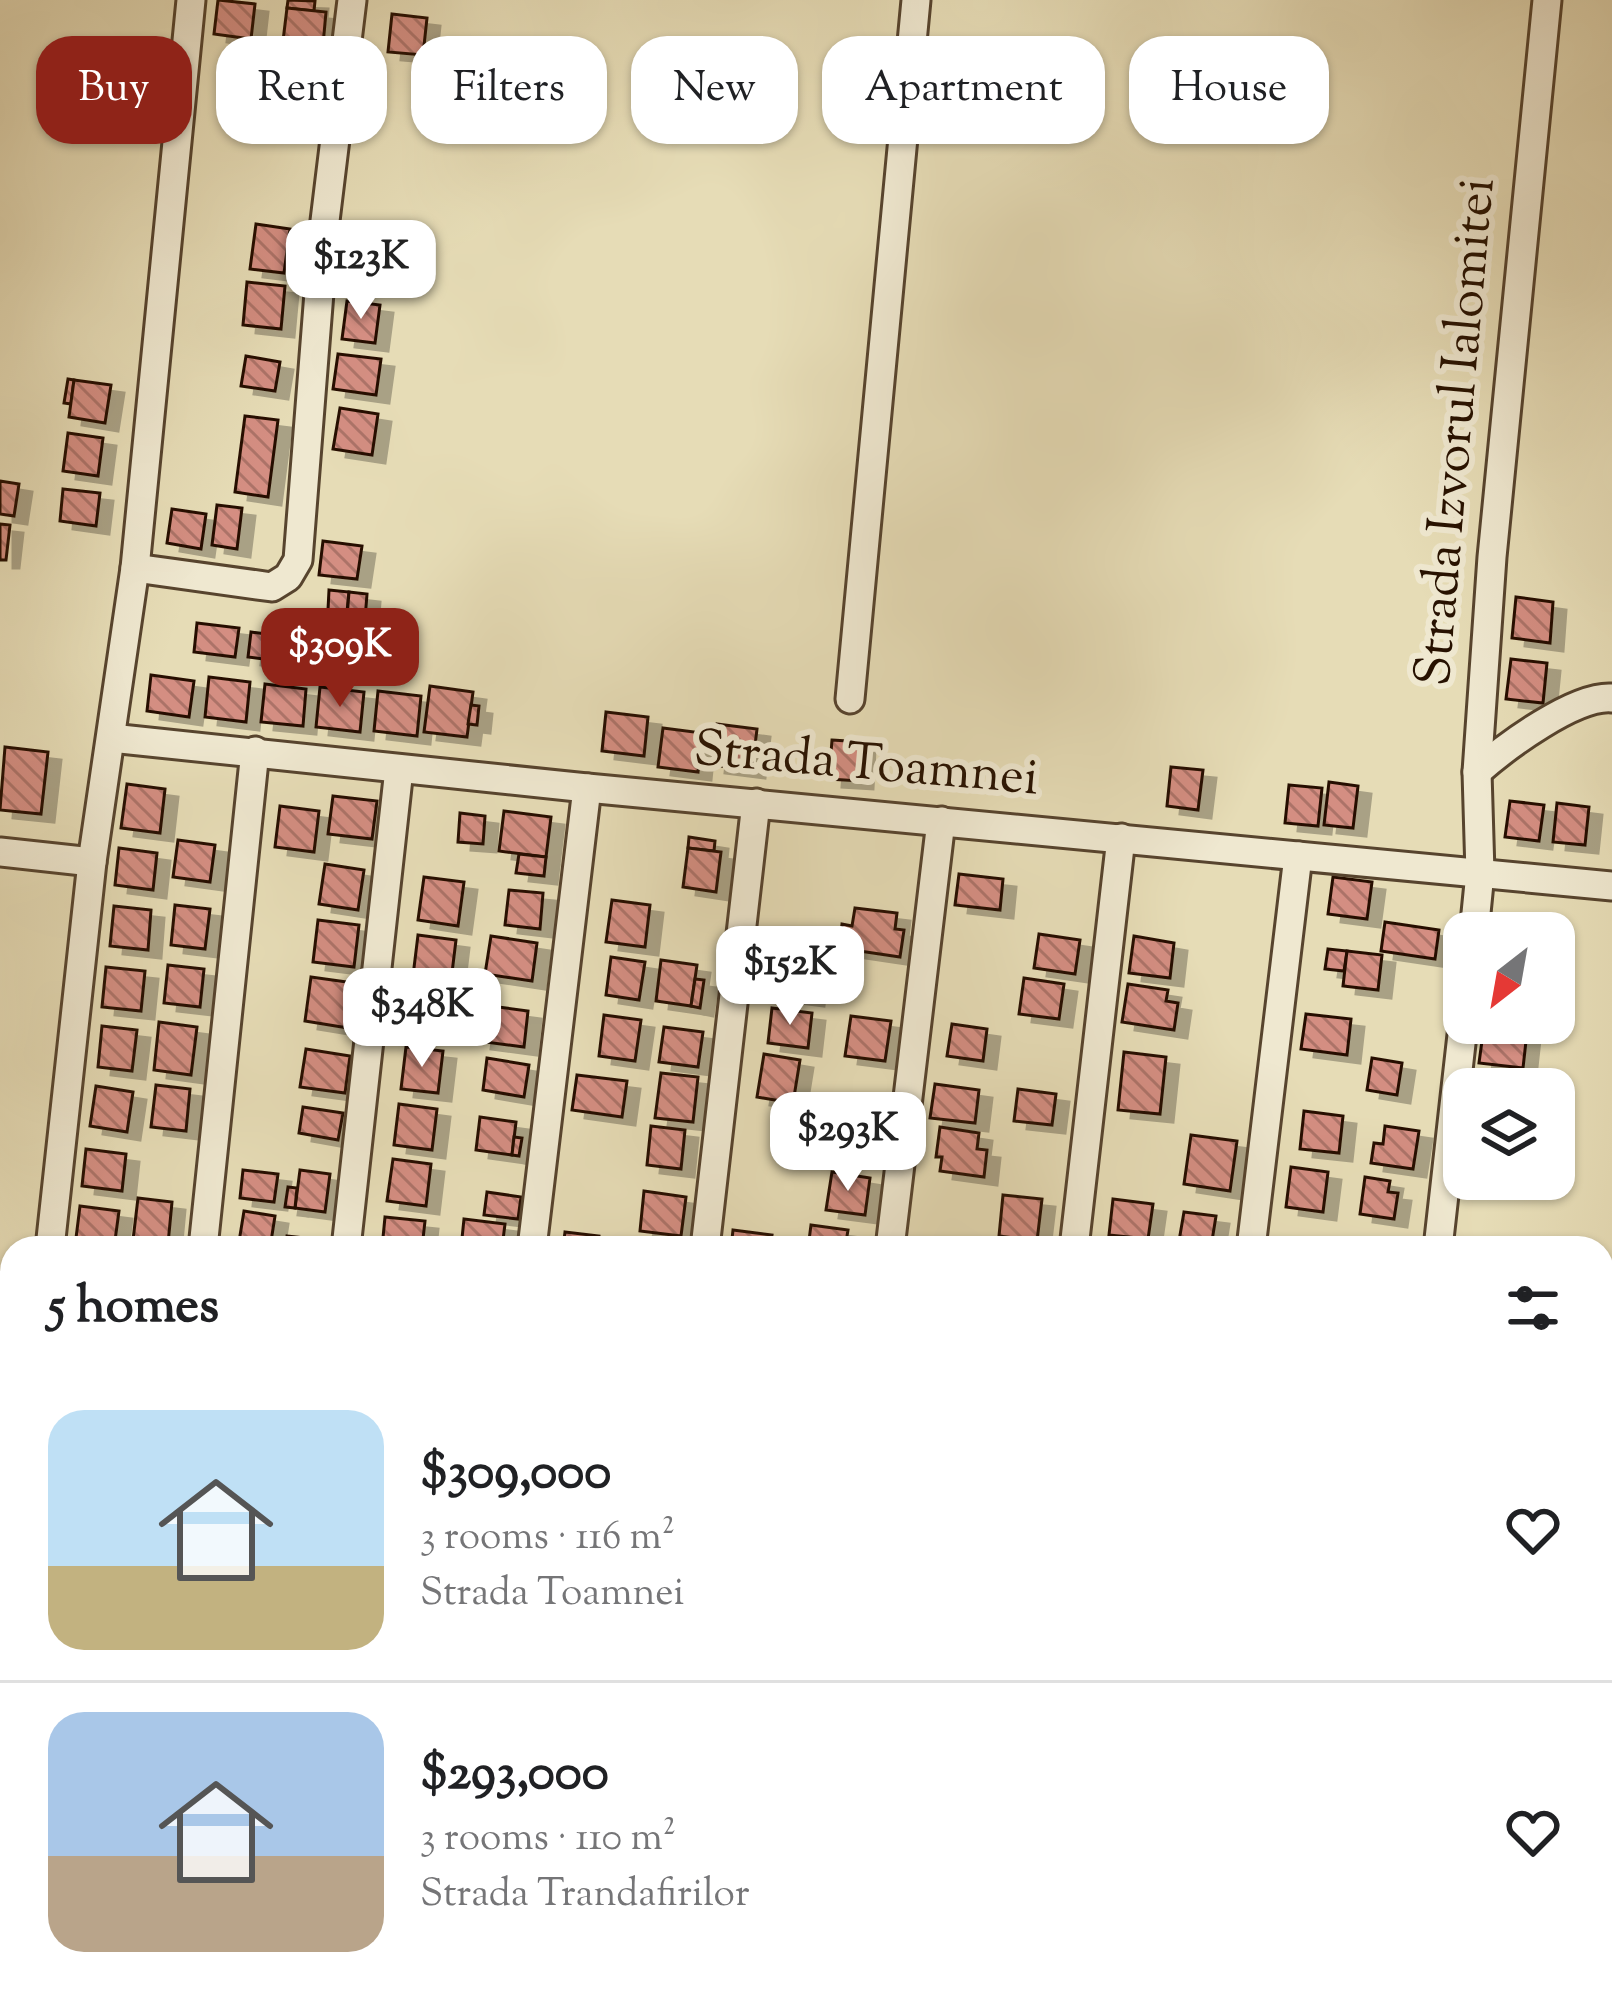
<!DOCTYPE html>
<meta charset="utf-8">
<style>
body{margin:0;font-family:"Sorts Mill Goudy",serif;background:#f6f6f6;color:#202124;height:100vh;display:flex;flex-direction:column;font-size:45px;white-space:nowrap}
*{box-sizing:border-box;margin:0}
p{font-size:39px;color:#757577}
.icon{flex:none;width:66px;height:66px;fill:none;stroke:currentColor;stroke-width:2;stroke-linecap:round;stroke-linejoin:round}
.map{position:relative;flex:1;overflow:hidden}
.drawer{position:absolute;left:0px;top:1236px;width:1614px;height:771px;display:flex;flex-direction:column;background:#fff;border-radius:36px 36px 0 0;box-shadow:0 3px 9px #0004}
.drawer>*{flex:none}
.top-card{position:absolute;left:36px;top:36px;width:1542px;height:108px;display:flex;gap:24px}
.needle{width:78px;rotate:211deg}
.controls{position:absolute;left:1443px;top:912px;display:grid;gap:24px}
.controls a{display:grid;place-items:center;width:132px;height:132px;border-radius:24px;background:#fff;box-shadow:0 3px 9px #0004;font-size:60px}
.price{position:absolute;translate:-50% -102px;padding:0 27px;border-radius:24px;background:#fff;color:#222;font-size:39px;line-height:78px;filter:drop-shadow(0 3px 6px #0008)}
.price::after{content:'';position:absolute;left:50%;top:72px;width:36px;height:27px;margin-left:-18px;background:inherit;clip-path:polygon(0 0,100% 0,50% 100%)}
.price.current{background:#8f2418;color:#fff}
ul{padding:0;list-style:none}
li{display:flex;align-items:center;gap:36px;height:300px;padding:0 48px}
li+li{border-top:3px solid #e0e0e0}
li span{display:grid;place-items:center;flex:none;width:336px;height:240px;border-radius:36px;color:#555}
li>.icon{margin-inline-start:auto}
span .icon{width:144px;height:144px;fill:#fffc;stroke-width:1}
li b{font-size:51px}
h2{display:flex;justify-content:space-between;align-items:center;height:144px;padding:0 48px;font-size:51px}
.chip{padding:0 42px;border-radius:36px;background:#fff;box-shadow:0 3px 9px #0004;font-size:42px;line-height:108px}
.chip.current{background:#8f2418;color:#fff}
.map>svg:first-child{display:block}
.building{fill:url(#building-back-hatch);stroke:#271100;stroke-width:3;filter:url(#shadow)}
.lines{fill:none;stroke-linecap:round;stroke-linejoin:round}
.minor-casing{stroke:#57442e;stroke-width:33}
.minor{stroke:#efe8d0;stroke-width:27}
.labels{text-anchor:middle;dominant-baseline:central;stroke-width:12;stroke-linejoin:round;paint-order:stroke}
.street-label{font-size:51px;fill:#271100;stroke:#efe8d0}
</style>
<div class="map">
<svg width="1612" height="2006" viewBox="0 0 1612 2006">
<defs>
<pattern id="building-back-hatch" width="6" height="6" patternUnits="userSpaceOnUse" patternTransform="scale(3)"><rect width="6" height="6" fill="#d48e82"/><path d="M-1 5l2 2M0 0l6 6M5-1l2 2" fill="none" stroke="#ac7368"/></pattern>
<filter id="shadow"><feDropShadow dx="13" dy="8" stdDeviation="0" flood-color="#0004"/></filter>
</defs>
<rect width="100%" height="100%" fill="#e6dcb6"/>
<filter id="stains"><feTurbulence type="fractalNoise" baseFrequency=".00167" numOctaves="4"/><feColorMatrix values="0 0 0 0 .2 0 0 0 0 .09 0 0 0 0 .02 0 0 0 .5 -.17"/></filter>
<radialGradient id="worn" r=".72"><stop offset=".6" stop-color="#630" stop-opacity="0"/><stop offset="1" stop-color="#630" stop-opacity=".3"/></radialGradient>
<g class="building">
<path d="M218,0L255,4L251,39L214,34Z"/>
<path d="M288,0L315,1L314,11L287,8Z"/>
<path d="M287,8L326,12L323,45L283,41Z"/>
<path d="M392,14L427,18L423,55L388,52Z"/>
<path d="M256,224L290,229L284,273L250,269Z"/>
<path d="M247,282L285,286L281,329L243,325Z"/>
<path d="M347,301L380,305L375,343L342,339Z"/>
<path d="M338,354L381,359L376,395L333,389Z"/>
<path d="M246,356L280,362L275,391L241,386Z"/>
<path d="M68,379L74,380L71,404L64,403Z"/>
<path d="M74,380L111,385L105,423L69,417Z"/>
<path d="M340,408L378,414L372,455L333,449Z"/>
<path d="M245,416L278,420L268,497L235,492Z"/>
<path d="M68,433L103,438L98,476L63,471Z"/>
<path d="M0,481L19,484L14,516L0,514Z"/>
<path d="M63,489L100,493L96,526L60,521Z"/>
<path d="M217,505L242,508L237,549L212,545Z"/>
<path d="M172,509L206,514L201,549L167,543Z"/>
<path d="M0,524L10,525L6,560H0Z"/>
<path d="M323,541L362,546L357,579L319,575Z"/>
<path d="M329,590L349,592L347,612L328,610Z"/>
<path d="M349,592L367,594L364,632L346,630Z"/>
<path d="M1516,597L1553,602L1550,643L1512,638Z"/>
<path d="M197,623L239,628L235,657L194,652Z"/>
<path d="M309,627L364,632L361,671L306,666Z"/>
<path d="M251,632L290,637L287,662L248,657Z"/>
<path d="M1511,659L1547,663L1543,703L1506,699Z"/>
<path d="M151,675L194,681L189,717L147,711Z"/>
<path d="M209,677L250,682L246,722L205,717Z"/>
<path d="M265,684L306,689L303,726L261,722Z"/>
<path d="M430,686L473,692L467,737L424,732Z"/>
<path d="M320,687L364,692L360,732L316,727Z"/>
<path d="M378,691L421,696L417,736L374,731Z"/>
<path d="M471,705L479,706L477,725L468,724Z"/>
<path d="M606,712L648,717L644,756L602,751Z"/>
<path d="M717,724L757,729L752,770L712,765Z"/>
<path d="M663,728L702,733L698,772L658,767Z"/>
<path d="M832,740L862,742L860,781L829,779Z"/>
<path d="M5,747L48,752L41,814L0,810Z"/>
<path d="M1171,767L1203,770L1198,810L1167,806Z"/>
<path d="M1329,782L1358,786L1353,828L1324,825Z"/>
<path d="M127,784L165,789L160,833L121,828Z"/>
<path d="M1289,785L1322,788L1318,826L1285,823Z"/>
<path d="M333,796L377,801L372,839L328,834Z"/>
<path d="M1510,801L1544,805L1539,841L1505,837Z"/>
<path d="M1557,803L1589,807L1585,845L1553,842Z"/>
<path d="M280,806L319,811L314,852L275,847Z"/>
<path d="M504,811L551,817L546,857L499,851Z"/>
<path d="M460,813L485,816L483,844L458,842Z"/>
<path d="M689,837L715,841L714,851L688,848Z"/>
<path d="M178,840L215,845L210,882L173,877Z"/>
<path d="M119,848L157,853L153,890L115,885Z"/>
<path d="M688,848L721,852L716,892L683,887Z"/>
<path d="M519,854L546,857L544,876L516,873Z"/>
<path d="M325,864L364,870L358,910L319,904Z"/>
<path d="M959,874L1003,879L1000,910L955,905Z"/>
<path d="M424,877L464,882L458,926L418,920Z"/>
<path d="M1333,877L1372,882L1367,919L1328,914Z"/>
<path d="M509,890L543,893L540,929L505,925Z"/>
<path d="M612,900L650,905L645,947L606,942Z"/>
<path d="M175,905L210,909L205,949L171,945Z"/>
<path d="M114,906L151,910L148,950L110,946Z"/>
<path d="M855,908L897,913L895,929L904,930L900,957L839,948L842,924L852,926Z"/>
<path d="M318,920L359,925L354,967L313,962Z"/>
<path d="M1385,922L1439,930L1435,959L1381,951Z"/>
<path d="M1039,934L1080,940L1075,974L1034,968Z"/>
<path d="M418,935L456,940L451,981L413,976Z"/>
<path d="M491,936L537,943L532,981L485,974Z"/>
<path d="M1134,936L1174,943L1170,978L1129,973Z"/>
<path d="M1328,949L1347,951L1344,971L1325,969Z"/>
<path d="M1347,951L1382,955L1378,990L1343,986Z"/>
<path d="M777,954L816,959L811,998L772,993Z"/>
<path d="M611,957L645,962L639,1000L606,995Z"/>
<path d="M661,960L697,965L691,1006L656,1001Z"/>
<path d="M168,965L204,969L200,1007L164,1003Z"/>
<path d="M106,967L145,971L141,1011L102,1007Z"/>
<path d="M311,977L354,983L348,1028L305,1021Z"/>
<path d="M1024,978L1064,984L1059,1019L1019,1014Z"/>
<path d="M695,979L704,980L700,1008L691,1006Z"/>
<path d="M1128,984L1168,990L1166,1001L1178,1003L1174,1030L1122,1022Z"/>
<path d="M412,994L451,999L446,1036L407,1031Z"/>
<path d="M483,1005L528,1011L524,1047L478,1041Z"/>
<path d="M772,1008L812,1013L808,1048L768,1043Z"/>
<path d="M1306,1014L1351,1019L1347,1055L1301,1049Z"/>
<path d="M604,1015L641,1020L635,1061L599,1056Z"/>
<path d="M851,1016L891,1021L885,1061L845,1056Z"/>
<path d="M159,1022L197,1027L191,1075L154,1070Z"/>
<path d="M952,1024L987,1029L983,1061L947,1056Z"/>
<path d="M102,1026L137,1030L132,1071L98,1067Z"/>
<path d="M1484,1026L1527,1032L1523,1068L1479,1063Z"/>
<path d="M664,1027L703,1032L698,1067L659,1062Z"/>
<path d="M406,1047L443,1051L438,1093L401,1089Z"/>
<path d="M306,1049L350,1056L345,1093L300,1087Z"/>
<path d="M1124,1052L1166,1057L1160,1114L1118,1110Z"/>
<path d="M764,1054L800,1060L793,1103L757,1097Z"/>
<path d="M487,1058L529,1065L524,1097L483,1090Z"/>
<path d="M1372,1058L1402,1063L1397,1095L1367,1090Z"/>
<path d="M661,1073L698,1077L693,1122L655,1118Z"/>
<path d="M577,1075L627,1081L622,1117L572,1110Z"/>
<path d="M935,1084L979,1090L975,1123L930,1118Z"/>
<path d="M156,1085L190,1089L186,1131L151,1127Z"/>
<path d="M96,1086L133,1092L127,1132L90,1126Z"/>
<path d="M1018,1089L1056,1094L1052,1125L1014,1121Z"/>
<path d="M399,1104L437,1109L432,1150L394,1145Z"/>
<path d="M303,1107L343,1113L338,1140L299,1133Z"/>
<path d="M1304,1111L1343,1116L1339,1153L1300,1149Z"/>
<path d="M480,1117L516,1122L512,1155L476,1150Z"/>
<path d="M651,1126L685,1130L681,1169L647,1165Z"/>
<path d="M1385,1126L1419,1131L1413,1169L1371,1163L1374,1143L1383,1144Z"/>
<path d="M940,1127L979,1133L977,1149L987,1150L984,1177L940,1171L942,1157H936Z"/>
<path d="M1191,1135L1237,1141L1230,1191L1184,1184Z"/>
<path d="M514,1137L522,1138L519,1156L512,1155Z"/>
<path d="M86,1149L126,1154L122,1191L82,1186Z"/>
<path d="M393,1159L431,1164L426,1206L387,1201Z"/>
<path d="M1291,1167L1328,1172L1323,1212L1286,1207Z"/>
<path d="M243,1170L278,1174L274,1202L240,1198Z"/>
<path d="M300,1170L330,1174L325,1212L295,1208Z"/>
<path d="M832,1172L870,1178L865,1215L826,1210Z"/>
<path d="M1365,1177L1390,1181L1388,1192L1398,1193L1394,1219L1360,1214Z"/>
<path d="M288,1187L297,1188L295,1208L285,1207Z"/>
<path d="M644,1191L686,1197L681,1236L640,1231Z"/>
<path d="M487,1192L521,1197L518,1219L484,1215Z"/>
<path d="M1003,1195L1042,1199L1037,1241L999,1236Z"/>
<path d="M138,1198L172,1202L168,1244L133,1240Z"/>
<path d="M1113,1199L1153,1204L1148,1239L1109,1235Z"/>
<path d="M80,1206L119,1211L114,1248L75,1246Z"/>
<path d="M244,1211L275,1216L270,1248H238Z"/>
<path d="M1184,1212L1216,1216L1211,1247L1179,1241Z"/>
<path d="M385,1217L425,1221L422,1248H382Z"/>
<path d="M464,1219L505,1224L502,1248H461Z"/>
<path d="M811,1225L848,1230L845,1248H808Z"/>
<path d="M733,1230L772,1235L770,1248H731Z"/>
<path d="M565,1232L599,1236L598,1248H563Z"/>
<path d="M287,1236L323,1240L322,1248H285Z"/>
<path d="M1534,1239L1579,1245V1248H1533Z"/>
<path d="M1602,1771L1612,1773V1814L1602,1812Z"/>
<path d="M1602,1828L1612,1830V1871L1602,1869Z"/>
<path d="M1602,1885L1612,1887L1611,1927L1602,1926Z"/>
<path d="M1602,1944L1609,1945L1603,1984H1602Z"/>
<path d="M630,1995H664L662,2006H629Z"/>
<path d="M683,1995L715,1997L714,2006H681Z"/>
<path d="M784,1995H820L819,2005L784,2001Z"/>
<path d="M1466,1995H1503L1501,2006H1465Z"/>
<path d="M1565,1998L1602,2002L1601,2006H1564Z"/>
</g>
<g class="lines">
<defs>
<g id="minor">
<path d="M135,568L272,587L288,577L298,560L324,229L352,0"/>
<path d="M850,699L916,0"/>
<path d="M111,738L587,788L1612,886"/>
<path d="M1477,772C1505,747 1575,695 1612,698"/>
<path d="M0,852L92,862"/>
<path d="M1474,933L1480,873L1477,772L1492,557L1547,0"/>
<path d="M50,1248L92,862L135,568L191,0"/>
<path d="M203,1248L255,751"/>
<path d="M346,1248L399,769"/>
<path d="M532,1248L587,788"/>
<path d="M705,1248L756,803"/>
<path d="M890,1248L941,821"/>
<path d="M1074,1248L1121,838"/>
<path d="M1251,1248L1298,856"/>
<path d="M1438,1248L1464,1017"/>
<path d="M1602,1370L1612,1286"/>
<path d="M1602,1599L1612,1600"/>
<path d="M0,1723L12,1606"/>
<path d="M114,2006L115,1995"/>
<path d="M272,2006L273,1995"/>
<path d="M435,2006L436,1995"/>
<path d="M599,2006L600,1995"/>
<path d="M756,2006L757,1995"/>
<path d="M1527,2006L1528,1995"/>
</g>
</defs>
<use href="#minor" class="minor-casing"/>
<use href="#minor" class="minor"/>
</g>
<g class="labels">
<g class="street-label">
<text transform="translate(1458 432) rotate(-85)">Strada Izvorul Ialomitei</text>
<text transform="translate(866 766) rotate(5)">Strada Toamnei</text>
</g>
</g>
<rect width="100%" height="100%" filter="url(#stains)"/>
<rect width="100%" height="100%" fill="url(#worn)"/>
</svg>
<div class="controls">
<a><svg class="needle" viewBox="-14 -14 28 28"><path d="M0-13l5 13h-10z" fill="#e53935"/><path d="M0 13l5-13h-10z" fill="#757577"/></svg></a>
<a><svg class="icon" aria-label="layers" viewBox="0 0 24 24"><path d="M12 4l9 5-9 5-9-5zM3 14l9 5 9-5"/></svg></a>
</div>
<b class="price" style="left:361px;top:322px">$123K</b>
<b class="price current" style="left:340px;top:710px">$309K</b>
<b class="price" style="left:790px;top:1028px">$152K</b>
<b class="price" style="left:422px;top:1070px">$348K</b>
<b class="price" style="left:848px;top:1194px">$293K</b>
<div class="top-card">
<a class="chip current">Buy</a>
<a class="chip">Rent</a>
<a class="chip">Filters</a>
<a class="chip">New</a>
<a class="chip">Apartment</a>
<a class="chip">House</a>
</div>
<section class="drawer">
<h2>5 homes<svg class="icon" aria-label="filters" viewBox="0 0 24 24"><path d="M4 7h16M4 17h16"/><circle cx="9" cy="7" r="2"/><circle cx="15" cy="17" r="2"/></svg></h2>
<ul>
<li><span style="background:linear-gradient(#bfe0f5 65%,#c2b280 0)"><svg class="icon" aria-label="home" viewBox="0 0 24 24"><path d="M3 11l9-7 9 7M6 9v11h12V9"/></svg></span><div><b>$309,000</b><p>3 rooms · 116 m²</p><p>Strada Toamnei</p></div><svg class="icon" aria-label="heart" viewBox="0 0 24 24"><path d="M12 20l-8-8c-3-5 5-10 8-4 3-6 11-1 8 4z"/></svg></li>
<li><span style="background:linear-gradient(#a9c7e8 60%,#b9a48a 0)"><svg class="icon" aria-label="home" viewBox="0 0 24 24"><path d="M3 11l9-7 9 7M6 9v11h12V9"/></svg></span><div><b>$293,000</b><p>3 rooms · 110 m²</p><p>Strada Trandafirilor</p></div><svg class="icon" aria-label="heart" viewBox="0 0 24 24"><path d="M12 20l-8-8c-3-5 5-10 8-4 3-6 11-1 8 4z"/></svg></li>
</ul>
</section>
</div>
